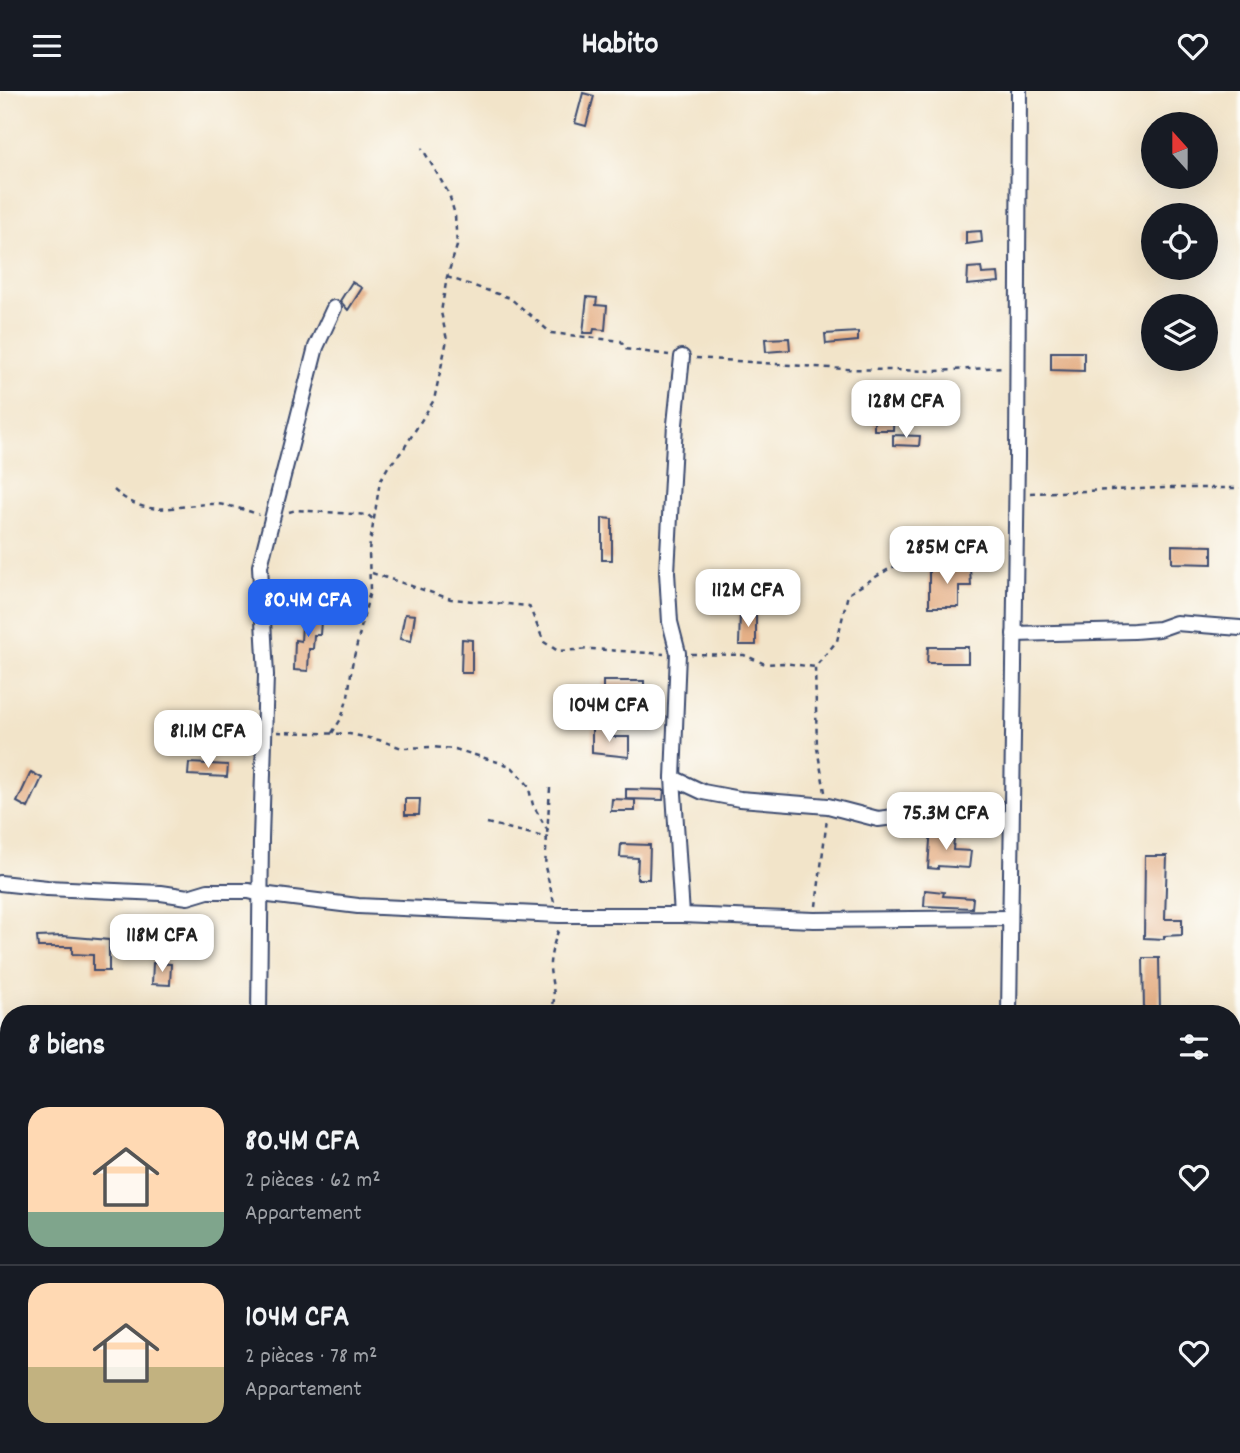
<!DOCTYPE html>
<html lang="fr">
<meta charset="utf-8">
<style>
body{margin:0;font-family:Dekko,sans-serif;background:#242831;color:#f1f3f6;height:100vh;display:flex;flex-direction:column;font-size:26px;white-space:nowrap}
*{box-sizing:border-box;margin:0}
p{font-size:23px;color:#9ea1a6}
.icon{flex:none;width:38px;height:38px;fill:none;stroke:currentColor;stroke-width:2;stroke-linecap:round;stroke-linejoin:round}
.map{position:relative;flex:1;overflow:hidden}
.drawer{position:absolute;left:0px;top:914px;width:1241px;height:450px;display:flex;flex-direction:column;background:#171b24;border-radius:28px 28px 0 0;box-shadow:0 7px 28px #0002}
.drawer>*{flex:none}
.needle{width:46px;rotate:339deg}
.controls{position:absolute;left:1141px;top:21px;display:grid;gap:14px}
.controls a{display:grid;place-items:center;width:77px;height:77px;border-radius:50%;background:#171b24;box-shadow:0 7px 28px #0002;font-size:35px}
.price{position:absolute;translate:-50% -60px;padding:0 16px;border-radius:14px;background:#fff;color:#222;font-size:23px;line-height:46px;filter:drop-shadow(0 2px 4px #0008)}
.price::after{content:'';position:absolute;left:50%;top:42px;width:21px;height:16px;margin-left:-10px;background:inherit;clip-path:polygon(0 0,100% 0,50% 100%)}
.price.on{background:#2563eb;color:#fff}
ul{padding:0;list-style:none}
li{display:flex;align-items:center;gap:21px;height:175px;padding:0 28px}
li+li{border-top:2px solid #363941}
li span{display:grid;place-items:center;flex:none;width:196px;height:140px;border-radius:21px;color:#555}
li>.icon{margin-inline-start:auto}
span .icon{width:84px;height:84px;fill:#fffc;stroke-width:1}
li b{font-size:30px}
h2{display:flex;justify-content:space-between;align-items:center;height:84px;padding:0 28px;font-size:30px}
header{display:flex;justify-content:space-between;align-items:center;height:91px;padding:0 28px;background:#171b24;font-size:32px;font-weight:700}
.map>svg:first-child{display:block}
.built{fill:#e6d6b8}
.pitch{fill:#b3d279;stroke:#67806c;stroke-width:2}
.building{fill:#e5b087}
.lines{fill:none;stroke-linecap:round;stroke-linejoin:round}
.minor-casing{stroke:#3b4a6e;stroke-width:18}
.path{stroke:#3b4a6e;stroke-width:2.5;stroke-dasharray:5 5;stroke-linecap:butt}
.minor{stroke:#fff;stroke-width:14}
</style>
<header><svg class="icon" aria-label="menu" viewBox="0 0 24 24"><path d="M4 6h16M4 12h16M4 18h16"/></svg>Habito<svg class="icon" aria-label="heart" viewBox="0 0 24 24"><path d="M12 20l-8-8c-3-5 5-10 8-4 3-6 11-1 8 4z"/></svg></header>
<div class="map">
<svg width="1240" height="1362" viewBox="0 0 1240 1362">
<rect width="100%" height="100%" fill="#fdfcf7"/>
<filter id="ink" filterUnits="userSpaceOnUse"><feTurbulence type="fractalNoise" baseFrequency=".0143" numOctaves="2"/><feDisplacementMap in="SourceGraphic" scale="14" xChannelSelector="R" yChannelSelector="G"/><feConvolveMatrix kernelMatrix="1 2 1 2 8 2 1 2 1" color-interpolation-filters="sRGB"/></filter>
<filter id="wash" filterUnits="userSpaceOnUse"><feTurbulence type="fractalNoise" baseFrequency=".00686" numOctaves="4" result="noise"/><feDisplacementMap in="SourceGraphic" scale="28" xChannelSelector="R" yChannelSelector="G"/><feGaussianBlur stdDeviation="1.57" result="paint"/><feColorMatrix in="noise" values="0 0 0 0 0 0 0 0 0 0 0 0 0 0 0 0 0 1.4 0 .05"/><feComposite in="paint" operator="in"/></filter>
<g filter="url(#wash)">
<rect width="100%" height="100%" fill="#f2e4c9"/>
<path class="built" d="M1240,1123V1362H1015V1354H1232V1125Z"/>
<path class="pitch" d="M689,1355L895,1354V1362H689Z"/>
<g id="blocks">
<g class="building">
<path d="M583,2L594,5L586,35L575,32Z"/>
<path d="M981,140L982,151L966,153V141Z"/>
<path d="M981,176L982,183L998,182L999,191L967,194L968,177Z"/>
<path d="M352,191L362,197L348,219L340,210Z"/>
<path d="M587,206L597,207L596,214L607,215L605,239L594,238L593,242H583Z"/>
<path d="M858,241V250L826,253L825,243Z"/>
<path d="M789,247L790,259L766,261L765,248Z"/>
<path d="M1051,261H1084V280L1051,279Z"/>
<path d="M874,315L894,316L893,339H874Z"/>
<path d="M893,344L920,345L919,355L893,354Z"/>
<path d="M602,427L612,428V469H602Z"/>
<path d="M1172,454L1212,455V473L1172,472Z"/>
<path d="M929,477H970L971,495H959V516H929Z"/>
<path d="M311,514L322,515L320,544H314L313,558H309L308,580L294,579L295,549L301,550L302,534H310Z"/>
<path d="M740,522H756V554H739Z"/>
<path d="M405,523L415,524L411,550L400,548Z"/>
<path d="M462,548L472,549V582H461Z"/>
<path d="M928,556H968V572H927Z"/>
<path d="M603,590H644V605L603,604Z"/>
<path d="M592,638H610V646H629V666L592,662Z"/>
<path d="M189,672L228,674L227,686L188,684Z"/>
<path d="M31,681L42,687L28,717L17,711Z"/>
<path d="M626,698L664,699L663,709L626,708Z"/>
<path d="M405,708H420L419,724H405Z"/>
<path d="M612,708L635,709V720H611Z"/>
<path d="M931,736L940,737V746L954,747L953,759L971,760L969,777L938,775V778L928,777Z"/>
<path d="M621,753L650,754L649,788H637L638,767L620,766Z"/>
<path d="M1145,765H1167L1165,828H1182V844L1164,845V848L1144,847Z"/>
<path d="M925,799L944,801L943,805L973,807L972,817L924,815Z"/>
<path d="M63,845L109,849V880H93V864L72,863V856H38L37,846Z"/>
<path d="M1143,867H1159L1160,919H1144Z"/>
<path d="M153,872L171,873L170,894L152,893Z"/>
</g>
</g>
</g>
<g filter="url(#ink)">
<use href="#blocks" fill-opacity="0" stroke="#3b4a6e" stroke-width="2"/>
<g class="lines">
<defs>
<g id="minor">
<path d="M1014,543L1134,540L1159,538L1176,532L1240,537"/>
<path d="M673,687L703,701L740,708L828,715L878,728L918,723L951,729L1011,728"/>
<path d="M0,792L47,797L161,802L188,806L208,800H249L261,803L358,815L559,824H682L814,829L1010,827"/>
<path d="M682,824L673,687L678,562L670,531L667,481L675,333L682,266"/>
<path d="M259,922L261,748L266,584L260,475L316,256L334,217"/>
<path d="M1009,922L1017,366L1019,0"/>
<path d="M1232,1113L1240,1111"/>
<path d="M0,1132L9,1133"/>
<path d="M620,1354L621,1362"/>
<path d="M269,1362L270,1354"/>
<path d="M1002,1362V1354"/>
</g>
</defs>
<use href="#minor" class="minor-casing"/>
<g class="path">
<path d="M447,186L510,207L551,242L621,250L625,258L669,264"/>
<path d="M696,267L844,278L936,280L1004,276"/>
<path d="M114,399C151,431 175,412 216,413C229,414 247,419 259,424"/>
<path d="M1030,402L1164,397H1240"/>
<path d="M289,421L296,419L368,424L374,429"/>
<path d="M372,482L451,508L529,515L544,551L558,560L592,558L664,563"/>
<path d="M691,563L744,564L765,573L783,572L815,576"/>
<path d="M277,641L349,643L379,649L402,657L431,656L455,658L511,675L528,694L533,714L549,742"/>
<path d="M332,642L341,628L348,606L352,574L370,500L369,459L380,390L388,376L403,359L434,309L447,249L441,221L447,186L457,155L455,124L449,103L422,57"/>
<path d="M550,697L545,776L554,811"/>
<path d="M825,701L817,657L815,576L837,550L848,503L892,476L919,474"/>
<path d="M487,732L548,747"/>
<path d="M816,815L827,728"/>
<path d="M549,922C560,908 549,889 550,872C551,861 555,848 559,838"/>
<path d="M0,969H9"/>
</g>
<use href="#minor" class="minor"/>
</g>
</g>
</svg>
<div class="controls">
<a><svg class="needle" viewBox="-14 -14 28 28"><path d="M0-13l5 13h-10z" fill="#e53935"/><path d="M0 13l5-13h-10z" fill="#9ea1a6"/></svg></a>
<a><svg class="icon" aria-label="locate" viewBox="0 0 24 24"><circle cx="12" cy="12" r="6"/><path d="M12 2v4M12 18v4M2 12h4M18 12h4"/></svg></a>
<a><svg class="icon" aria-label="layers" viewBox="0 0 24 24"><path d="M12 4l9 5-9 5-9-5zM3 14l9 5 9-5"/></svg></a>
</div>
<b class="price" style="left:906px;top:349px">128M CFA</b>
<b class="price" style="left:947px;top:495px">285M CFA</b>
<b class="price" style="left:748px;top:538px">112M CFA</b>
<b class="price on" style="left:308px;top:548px">80.4M CFA</b>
<b class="price" style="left:609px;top:653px">104M CFA</b>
<b class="price" style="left:208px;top:679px">81.1M CFA</b>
<b class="price" style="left:946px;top:761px">75.3M CFA</b>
<b class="price" style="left:162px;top:883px">118M CFA</b>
<section class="drawer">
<h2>8 biens<svg class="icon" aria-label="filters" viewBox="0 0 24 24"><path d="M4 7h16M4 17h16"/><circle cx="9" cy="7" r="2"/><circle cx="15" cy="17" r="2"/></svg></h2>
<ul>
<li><span style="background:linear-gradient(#ffd9b3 75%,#7fa58c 0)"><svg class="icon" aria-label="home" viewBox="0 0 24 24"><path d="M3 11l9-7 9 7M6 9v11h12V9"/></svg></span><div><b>80.4M CFA</b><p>2 pièces · 62 m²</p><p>Appartement</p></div><svg class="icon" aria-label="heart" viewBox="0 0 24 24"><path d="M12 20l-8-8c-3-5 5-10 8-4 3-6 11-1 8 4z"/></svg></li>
<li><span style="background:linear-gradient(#ffd9b3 60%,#c2b280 0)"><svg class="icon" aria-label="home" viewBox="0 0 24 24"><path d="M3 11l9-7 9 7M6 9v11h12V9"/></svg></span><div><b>104M CFA</b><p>2 pièces · 78 m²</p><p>Appartement</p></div><svg class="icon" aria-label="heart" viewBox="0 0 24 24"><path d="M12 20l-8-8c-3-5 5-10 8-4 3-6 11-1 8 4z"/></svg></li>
</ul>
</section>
</div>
